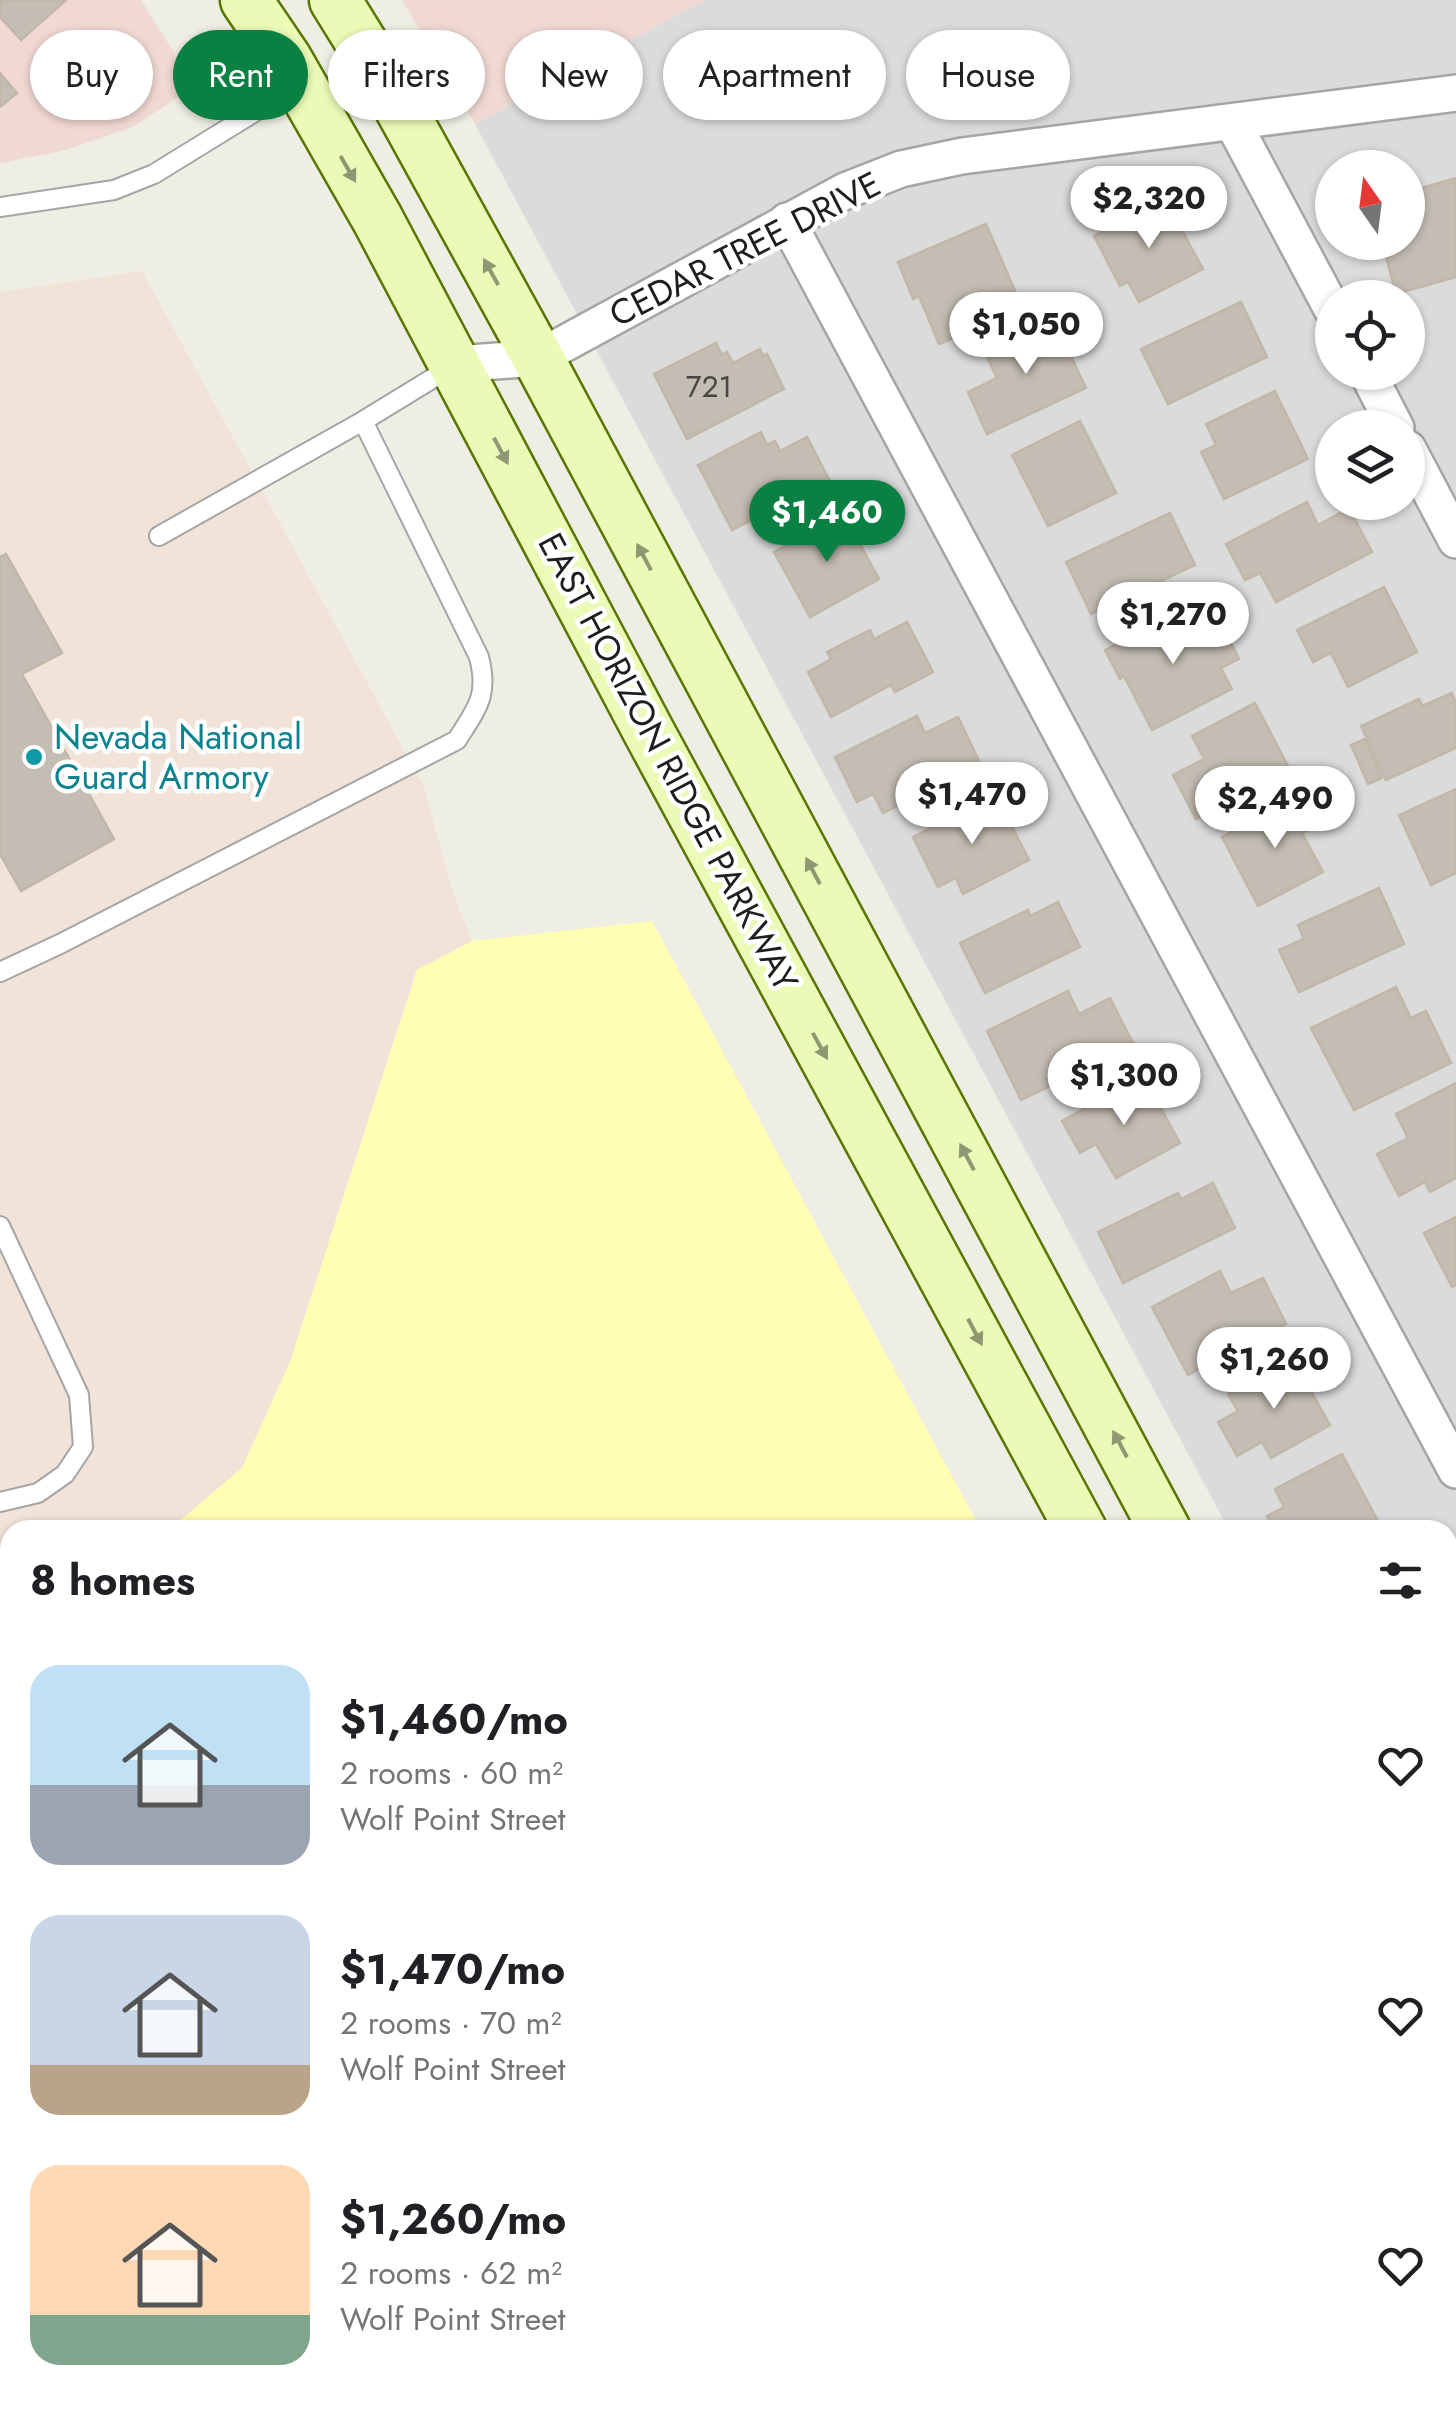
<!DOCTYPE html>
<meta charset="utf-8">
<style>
body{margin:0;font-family:Jost,sans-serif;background:#f2f2f2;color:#202124;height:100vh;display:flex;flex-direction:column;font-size:38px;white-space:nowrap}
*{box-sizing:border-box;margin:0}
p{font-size:32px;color:#757577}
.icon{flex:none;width:55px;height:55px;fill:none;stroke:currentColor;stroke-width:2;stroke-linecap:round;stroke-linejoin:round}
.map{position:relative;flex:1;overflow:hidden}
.details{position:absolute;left:0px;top:1520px;width:1458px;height:892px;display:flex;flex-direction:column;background:#fff;border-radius:30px 30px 0 0;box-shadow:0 2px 8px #0004}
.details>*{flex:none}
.hud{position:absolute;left:30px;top:30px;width:1398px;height:90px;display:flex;gap:20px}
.needle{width:65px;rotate:346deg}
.buttons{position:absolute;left:1315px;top:150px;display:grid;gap:20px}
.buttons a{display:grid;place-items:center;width:110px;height:110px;border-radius:50%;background:#fff;box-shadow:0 2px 8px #0004;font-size:50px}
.price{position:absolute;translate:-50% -85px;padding:0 22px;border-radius:35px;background:#fff;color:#222;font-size:32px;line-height:65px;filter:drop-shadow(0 2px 5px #0008)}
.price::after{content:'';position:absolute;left:50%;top:60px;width:30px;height:22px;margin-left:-15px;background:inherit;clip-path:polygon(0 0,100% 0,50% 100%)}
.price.selected{background:#0b8043;color:#fff}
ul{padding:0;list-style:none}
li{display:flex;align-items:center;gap:30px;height:250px;padding:0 30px}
li span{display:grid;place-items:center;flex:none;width:280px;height:200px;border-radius:30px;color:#555}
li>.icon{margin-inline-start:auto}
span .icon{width:120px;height:120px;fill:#fffc;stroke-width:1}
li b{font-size:42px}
h2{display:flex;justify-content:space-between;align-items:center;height:120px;padding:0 30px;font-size:42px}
.chip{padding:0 35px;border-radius:45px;background:#fff;box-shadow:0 2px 8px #0004;font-size:35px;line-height:90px}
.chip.selected{background:#0b8043;color:#fff}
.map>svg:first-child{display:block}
.residential{fill:#dcdbdb;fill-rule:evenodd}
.commercial{fill:#f1d9d3}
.military{fill:#f1e3d7}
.sand{fill:#fffeb2}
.building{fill:#c4bdb3;stroke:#c1b7a6;stroke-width:2.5}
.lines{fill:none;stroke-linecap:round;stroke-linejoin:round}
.lane-casing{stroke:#a5a5a5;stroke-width:22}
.street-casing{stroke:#a5a5a5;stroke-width:40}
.secondary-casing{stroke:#567803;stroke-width:55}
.lane{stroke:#fff;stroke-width:18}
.street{stroke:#fff;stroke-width:35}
.secondary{stroke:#ebfbb7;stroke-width:50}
.oneway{fill:#8f9872}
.culture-dot{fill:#0f9aa8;stroke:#fff;stroke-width:4}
.labels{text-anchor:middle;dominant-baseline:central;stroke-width:9;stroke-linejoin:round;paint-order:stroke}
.number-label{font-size:30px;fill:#484643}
.street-label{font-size:35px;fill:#1e1e1e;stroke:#fff}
.culture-label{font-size:35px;fill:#0d838f;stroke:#fff;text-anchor:start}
</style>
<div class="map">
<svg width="1456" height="2411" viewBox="0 0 1456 2411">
<rect width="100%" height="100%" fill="#efeee4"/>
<path class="residential" d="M705,0H1456V1973L1448,1956V1530H1229L475,124ZM1332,168H1408V242H1332ZM1332,298H1408V372H1332ZM1332,428H1408V502H1332Z"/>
<g class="commercial">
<path d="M0,0H141L173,51L183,94L133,127L62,151L0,163Z"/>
<path d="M402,0H705L475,124Z"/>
</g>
<path class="military" d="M142,271L424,787L453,893L472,941L416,971L290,1362L242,1468L169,1530H10V1650L0,1654V292Z"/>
<g class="sand">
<path d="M652,921L981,1530H169L242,1468L290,1362L417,970L472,941Z"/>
<path d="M10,1650V2402H1448V2394L1456,2411H0V1654Z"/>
</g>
<g class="building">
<path d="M0,0H66L21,40L0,17Z"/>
<path d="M0,73L17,93L0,107Z"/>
<path d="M1456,178V277L1396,294L1382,242H1408V192Z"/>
<path d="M1165,199L1203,269L1139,302L1128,282L1120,286L1094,236Z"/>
<path d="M986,224L1023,309L939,344L919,296L913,299L898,262Z"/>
<path d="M1241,302L1267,357L1168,404L1141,349Z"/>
<path d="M1053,319L1086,388L987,434L968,392L997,378L984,351Z"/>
<path d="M716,343L722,355L727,352L733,363L760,349L763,356L767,354L784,389L687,439L654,374Z"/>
<path d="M1275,391L1308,459L1224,499L1201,452L1216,445L1206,424Z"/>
<path d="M1080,421L1116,493L1048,526L1012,455Z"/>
<path d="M761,432L767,445L775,441L780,451L807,437L833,487L800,504L796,497L732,530L698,465Z"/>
<path d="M1307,502L1318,525L1349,508L1372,552L1276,602L1260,573L1245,580L1226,544Z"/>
<path d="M1170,513L1195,565L1091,614L1066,562Z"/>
<path d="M838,517L845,530L856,523L865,541L860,544L879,579L810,617L774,552Z"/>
<path d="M6,554L62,653L22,674L114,839L21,891L0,854V557Z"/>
<path d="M1384,587L1417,652L1348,687L1331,653L1313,662L1297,630Z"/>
<path d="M1191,606L1209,642L1226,633L1239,659L1221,668L1232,689L1152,730L1124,676L1120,679L1105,650Z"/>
<path d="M907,622L933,672L895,692L891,685L831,717L808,672L831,659L827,652L870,630L874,639Z"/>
<path d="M1452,693L1456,703V748L1386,780L1361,726L1419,699L1422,706Z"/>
<path d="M1255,703L1290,770L1196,819L1173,775L1204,759L1192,736Z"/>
<path d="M917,716L925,733L958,717L981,765L883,813L873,794L857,802L835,757Z"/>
<path d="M1365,739L1382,778L1368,784L1351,745Z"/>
<path d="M1456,789V873L1431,885L1399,815Z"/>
<path d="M996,795L1029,860L963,894L956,878L938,887L913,837Z"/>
<path d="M1300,796L1315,826L1302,833L1323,872L1258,906L1222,837Z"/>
<path d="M1379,888L1404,944L1299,992L1279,950L1304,939L1298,925Z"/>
<path d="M1058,902L1080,947L985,993L960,943L1028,910L1030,916Z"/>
<path d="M1396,987L1411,1018L1426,1011L1451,1063L1354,1110L1311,1028Z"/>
<path d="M1068,991L1079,1014L1110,998L1134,1045L1021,1100L987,1031Z"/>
<path d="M1143,1076L1180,1143L1116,1178L1096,1144L1080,1153L1062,1121Z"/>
<path d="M1456,1083V1178L1430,1192L1425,1182L1399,1196L1377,1154L1408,1138L1396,1114Z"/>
<path d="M1213,1183L1235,1228L1123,1283L1098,1232L1178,1193L1181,1199Z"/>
<path d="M1456,1217V1285L1452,1287L1424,1233Z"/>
<path d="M1220,1271L1231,1293L1263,1278L1286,1324L1188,1375L1152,1307Z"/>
<path d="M1292,1357L1330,1425L1271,1458L1262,1442L1237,1456L1218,1422L1238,1411L1228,1394Z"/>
<path d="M1342,1454L1378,1521L1360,1530H1275L1267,1516L1284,1507L1275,1489Z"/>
<path d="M1450,1681L1456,1706V1723L1450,1725L1456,1751V1789L1448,1791Z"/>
</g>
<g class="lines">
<defs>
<g id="lane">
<path d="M0,207L114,190L154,174L300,84"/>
<path d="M159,536L363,421L453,366"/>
<path d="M0,972L60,944L457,740C477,708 489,696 479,657L363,421"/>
<path d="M0,1226L79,1395L83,1447L65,1474L38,1493L0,1502"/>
</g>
<g id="street">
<path d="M1233,123L1332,309"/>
<path d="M787,221L1456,1470"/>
<path d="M456,364L538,358L845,191L901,169L962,156L1456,93"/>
<path d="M1367,372L1396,428"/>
<path d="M1408,449L1456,540"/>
<path d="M1448,1599L1456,1597"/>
</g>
<g id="secondary">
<path d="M246,0L286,59L378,220L650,734L1081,1530"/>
<path d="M335,0L387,84L538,358L1165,1530"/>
<path d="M1448,2071L1456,2086"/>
<path d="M1448,2209L1456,2225"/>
</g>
</defs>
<use href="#lane" class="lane-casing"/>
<use href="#street" class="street-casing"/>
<use href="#secondary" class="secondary-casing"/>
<use href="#lane" class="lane"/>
<use href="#street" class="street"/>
<use href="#secondary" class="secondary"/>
</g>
<defs><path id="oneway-solid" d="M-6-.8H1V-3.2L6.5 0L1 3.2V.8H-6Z" transform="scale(2.5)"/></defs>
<g class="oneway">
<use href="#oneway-solid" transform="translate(348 169) rotate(60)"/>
<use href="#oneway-solid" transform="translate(491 272) rotate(-119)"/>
<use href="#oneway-solid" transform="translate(501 451) rotate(62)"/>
<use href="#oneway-solid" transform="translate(644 557) rotate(-118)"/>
<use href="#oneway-solid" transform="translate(813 871) rotate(-118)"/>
<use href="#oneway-solid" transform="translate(820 1046) rotate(61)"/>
<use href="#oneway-solid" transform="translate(967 1157) rotate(-118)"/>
<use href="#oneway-solid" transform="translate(975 1332) rotate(62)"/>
<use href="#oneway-solid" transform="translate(1120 1444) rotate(-118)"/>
</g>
<circle class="culture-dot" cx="34" cy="757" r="10"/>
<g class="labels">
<g class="number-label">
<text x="709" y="386">721</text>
</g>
<g class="street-label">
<text transform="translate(745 249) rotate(-27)">CEDAR TREE DRIVE</text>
<text transform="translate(668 762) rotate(62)">EAST HORIZON RIDGE PARKWAY</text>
</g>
<g class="culture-label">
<text x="54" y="737">Nevada National<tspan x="54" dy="40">Guard Armory</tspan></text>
</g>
</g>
</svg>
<div class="buttons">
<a><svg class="needle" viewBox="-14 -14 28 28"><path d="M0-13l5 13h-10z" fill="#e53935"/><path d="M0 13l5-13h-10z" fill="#757577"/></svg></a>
<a><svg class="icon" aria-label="locate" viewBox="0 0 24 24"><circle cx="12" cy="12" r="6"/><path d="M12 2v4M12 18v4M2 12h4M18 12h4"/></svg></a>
<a><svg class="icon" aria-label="layers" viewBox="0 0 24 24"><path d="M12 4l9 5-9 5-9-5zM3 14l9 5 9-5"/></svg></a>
</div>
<b class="price" style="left:1149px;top:251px">$2,320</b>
<b class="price" style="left:1026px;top:377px">$1,050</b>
<b class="price selected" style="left:827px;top:565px">$1,460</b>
<b class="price" style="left:1173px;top:667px">$1,270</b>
<b class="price" style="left:972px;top:847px">$1,470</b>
<b class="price" style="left:1275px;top:851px">$2,490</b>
<b class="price" style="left:1124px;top:1128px">$1,300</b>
<b class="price" style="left:1274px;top:1412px">$1,260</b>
<div class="hud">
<a class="chip">Buy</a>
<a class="chip selected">Rent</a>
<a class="chip">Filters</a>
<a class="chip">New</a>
<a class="chip">Apartment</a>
<a class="chip">House</a>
</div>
<section class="details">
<h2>8 homes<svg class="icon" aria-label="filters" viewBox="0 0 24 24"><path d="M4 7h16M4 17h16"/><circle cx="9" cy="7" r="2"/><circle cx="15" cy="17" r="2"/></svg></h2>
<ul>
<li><span style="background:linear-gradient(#bfe0f5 60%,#9aa5b1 0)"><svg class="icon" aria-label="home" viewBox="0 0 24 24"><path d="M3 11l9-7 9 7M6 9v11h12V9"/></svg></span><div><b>$1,460/mo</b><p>2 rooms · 60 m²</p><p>Wolf Point Street</p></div><svg class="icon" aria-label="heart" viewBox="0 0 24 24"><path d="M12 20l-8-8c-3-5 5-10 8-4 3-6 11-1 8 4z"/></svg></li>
<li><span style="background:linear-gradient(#c9d6e8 75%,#b9a48a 0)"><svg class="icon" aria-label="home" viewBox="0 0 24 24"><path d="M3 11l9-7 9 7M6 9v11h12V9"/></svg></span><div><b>$1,470/mo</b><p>2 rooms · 70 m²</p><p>Wolf Point Street</p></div><svg class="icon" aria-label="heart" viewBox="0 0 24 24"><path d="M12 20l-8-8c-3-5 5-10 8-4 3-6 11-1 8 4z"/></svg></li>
<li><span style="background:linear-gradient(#ffd9b3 75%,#7fa58c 0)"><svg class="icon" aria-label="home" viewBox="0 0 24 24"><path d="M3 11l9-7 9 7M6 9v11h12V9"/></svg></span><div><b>$1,260/mo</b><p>2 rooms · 62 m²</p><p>Wolf Point Street</p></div><svg class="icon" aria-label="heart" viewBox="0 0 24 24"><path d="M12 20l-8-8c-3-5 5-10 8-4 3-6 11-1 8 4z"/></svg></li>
</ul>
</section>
</div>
